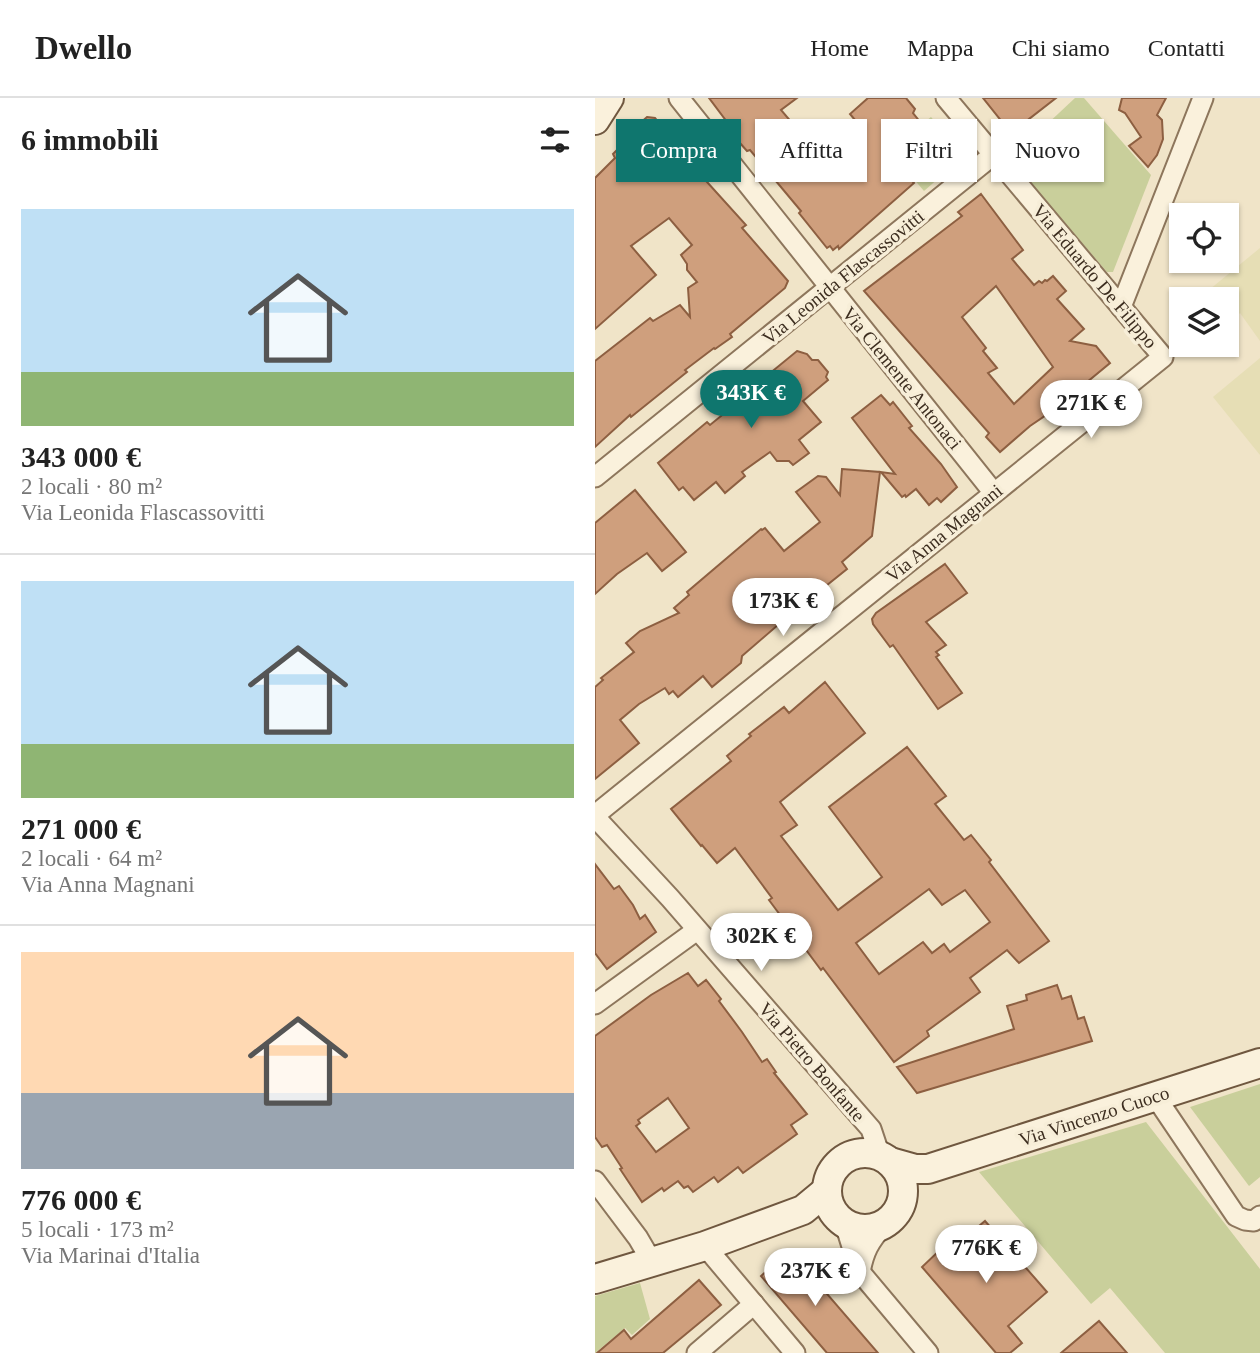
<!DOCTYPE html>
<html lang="it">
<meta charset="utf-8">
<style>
body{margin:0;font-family:Georgia,serif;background:#f6f6f6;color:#222;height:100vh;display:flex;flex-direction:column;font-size:26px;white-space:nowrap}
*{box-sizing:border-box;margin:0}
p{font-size:23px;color:#767676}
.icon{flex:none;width:38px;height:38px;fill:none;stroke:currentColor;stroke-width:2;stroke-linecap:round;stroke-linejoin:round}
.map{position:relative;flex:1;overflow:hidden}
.drawer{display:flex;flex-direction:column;background:#fff;width:595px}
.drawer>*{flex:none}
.guide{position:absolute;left:21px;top:21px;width:539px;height:63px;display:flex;gap:14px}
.tools{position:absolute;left:574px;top:105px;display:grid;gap:14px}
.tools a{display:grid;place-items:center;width:70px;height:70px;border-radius:0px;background:#fff;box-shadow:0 2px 5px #0004;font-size:35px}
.price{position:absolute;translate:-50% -60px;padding:0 16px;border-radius:24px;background:#fff;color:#222;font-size:23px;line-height:46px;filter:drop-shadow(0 2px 4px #0008)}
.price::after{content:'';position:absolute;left:50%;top:42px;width:21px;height:16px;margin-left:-10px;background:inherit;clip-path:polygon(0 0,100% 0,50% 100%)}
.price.selected{background:#0f766e;color:#fff}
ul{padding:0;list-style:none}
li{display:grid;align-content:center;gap:14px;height:371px;padding:0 21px}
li+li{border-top:2px solid #e0e0e0}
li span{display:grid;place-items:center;height:217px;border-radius:0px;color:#555}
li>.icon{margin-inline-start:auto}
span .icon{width:126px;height:126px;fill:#fffc;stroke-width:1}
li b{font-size:30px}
h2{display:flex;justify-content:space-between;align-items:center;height:84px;padding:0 21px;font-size:30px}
.tag{padding:0 24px;border-radius:0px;background:#fff;box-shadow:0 2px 5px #0004;font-size:24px;line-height:63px}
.tag.selected{background:#0f766e;color:#fff}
header{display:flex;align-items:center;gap:42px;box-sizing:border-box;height:98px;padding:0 35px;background:#fff;border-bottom:2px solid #e0e0e0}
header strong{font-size:33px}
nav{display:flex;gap:38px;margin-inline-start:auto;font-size:24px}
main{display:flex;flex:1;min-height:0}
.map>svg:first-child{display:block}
.farmland{fill:#e6deb5}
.green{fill:#c9cf9b}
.building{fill:#cf9f7d;stroke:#8d5f41;stroke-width:2;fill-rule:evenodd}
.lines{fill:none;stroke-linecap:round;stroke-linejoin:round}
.street-casing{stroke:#8d765c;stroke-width:23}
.secondary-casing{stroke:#6f573f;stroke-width:32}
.street{stroke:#faf1dc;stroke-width:19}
.secondary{stroke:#faf1dc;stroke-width:28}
.labels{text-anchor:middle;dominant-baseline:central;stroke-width:7;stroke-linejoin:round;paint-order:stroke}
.street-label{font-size:19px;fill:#3d2e20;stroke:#f7eed8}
</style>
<header>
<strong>Dwello</strong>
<nav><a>Home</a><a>Mappa</a><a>Chi siamo</a><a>Contatti</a></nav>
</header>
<main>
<section class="drawer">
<h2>6 immobili<svg class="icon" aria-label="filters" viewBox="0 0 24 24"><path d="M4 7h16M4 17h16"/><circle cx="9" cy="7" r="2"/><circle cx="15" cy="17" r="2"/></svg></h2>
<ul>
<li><span style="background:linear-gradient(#bfe0f5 75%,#8fb573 0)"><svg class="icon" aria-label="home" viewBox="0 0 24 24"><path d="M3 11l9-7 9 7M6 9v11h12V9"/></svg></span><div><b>343 000 €</b><p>2 locali · 80 m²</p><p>Via Leonida Flascassovitti</p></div></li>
<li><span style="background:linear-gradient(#bfe0f5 75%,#8fb573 0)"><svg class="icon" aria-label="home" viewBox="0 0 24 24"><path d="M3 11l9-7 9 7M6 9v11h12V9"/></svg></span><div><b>271 000 €</b><p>2 locali · 64 m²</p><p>Via Anna Magnani</p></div></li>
<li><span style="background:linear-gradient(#ffd9b3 65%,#9aa5b1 0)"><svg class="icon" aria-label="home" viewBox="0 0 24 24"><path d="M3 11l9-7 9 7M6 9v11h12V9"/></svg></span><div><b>776 000 €</b><p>5 locali · 173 m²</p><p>Via Marinai d'Italia</p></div></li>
</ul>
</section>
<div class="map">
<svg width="665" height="1255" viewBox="0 0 665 1255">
<rect width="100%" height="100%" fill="#f0e4c8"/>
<g class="farmland">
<path d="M665,150V243L645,215L632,229V201H603Z"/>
<path d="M665,260V357L618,299Z"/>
</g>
<g class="green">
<path d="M480,0H489L556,77L518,174H512L415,61Z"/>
<path d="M336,19L369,58L329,93L295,53Z"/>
<path d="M665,986V1079L654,1088L595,1009Z"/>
<path d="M551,1024L665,1171V1255H570L515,1190L496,1206L384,1074Z"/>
<path d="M45,1185L55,1221L37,1237L30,1230L0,1255V1198Z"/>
</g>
<g class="building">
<path d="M114,0H202L186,12L220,52L233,41L236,44L260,22L255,16L273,0H311L320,11L318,15L326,25L290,54L319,85L244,151L243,148L238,152L235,148L232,150L204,115L206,113L155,52L152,53L137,36L138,32Z"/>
<path d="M388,0H461L416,35Z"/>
<path d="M527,0H571L562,17L567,22L568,41L562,57L553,69L534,48L546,39L530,15L524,12Z"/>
<path d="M52,19L60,20L103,73V74L151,127L147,130L193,183L190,190L135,236L137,239L120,251L119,250L90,272L92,274L36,319L35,317L0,349V263L55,220L58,223L85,207L95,219L93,190L102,184L92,172V166L86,157L97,147L74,120L36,148L61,177L0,231V80L20,60L18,56L26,48L25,47L34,39V35Z"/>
<path d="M386,96L428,152L417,161L439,187L444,183L447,185L450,182L452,183L458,178L471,193L462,201L489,231L475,243L501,248L515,265L480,294L477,292L451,312L454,315L435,328L405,354L391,339L394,335L269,193L367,118L363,114ZM401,188L458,269L419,306L393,275L402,270L388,253L391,250L367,219Z"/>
<path d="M202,253L212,256L217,262H223L233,274L231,279L233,282L208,303L226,324L204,342L214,355L198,367L194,363H182L175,354L147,374L150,378L130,395L121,384L99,402L88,389L84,392L63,365L112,324L115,327L142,305L141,303Z"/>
<path d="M286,297L295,307L298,304L317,328L314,330L346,366L362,389L346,404L342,400L334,407L321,391L311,399L310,397L307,399L286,374L300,376L257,320Z"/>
<path d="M247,371L285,374L277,438L247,464L252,471L191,520L147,558L146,565L117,589L108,578L83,599L78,593L74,596L70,590L44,606L25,622L44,645L0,681V589L8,582L6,580L39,554L31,545L45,533L84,515L79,510L94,497L92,494L166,431L167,432L170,430L189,453L225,424L201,394L223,378L231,379L245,397Z"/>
<path d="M40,392L91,454L67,473L52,455L22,476L0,496V425Z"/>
<path d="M350,466L372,495L331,524L351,547L341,554L344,557L341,559L367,595L343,611L298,547L295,549L278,526L277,521L281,515Z"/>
<path d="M230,584L270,635L185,704L202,727L186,738L243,812L287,779L234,709L312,649L351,698L340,706L369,742L376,737L396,762L394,764L454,843L424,865L412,852L375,880L385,894L332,933L334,938L299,964L228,870L226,872L174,802L177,800L140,750L122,765L107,747L106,748L76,711L136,663L132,658L156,638L154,636L189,609L194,615ZM334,791L347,807L370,792L395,824L355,854L349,846L337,855L328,844L284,876L261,845Z"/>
<path d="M0,766L19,791L24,788L38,807L45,821L50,817L61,834L12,871L0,855Z"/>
<path d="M93,875L103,888L111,882L126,901L124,903L147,934L167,964L172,961L181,974L179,975L212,1016L196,1027L202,1036L148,1075L143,1069L123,1084L119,1079L98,1094L93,1088L89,1090L83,1083L69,1093L67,1090L47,1104L25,1071L27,1070L12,1047L7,1049L0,1039V938L56,897ZM73,1000L94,1030L61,1054L41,1028L45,1025L43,1022Z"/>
<path d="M462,887L467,901L476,898L483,921L489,919L497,943L322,995L302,969L419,931L412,908L432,902L431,897Z"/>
<path d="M390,1123L452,1194L413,1228L427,1245L415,1255H401L327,1169L347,1150L351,1156Z"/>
<path d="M195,1153L283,1255H232L166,1178Z"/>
<path d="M104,1182L126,1207L68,1255H2L29,1232L36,1241Z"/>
<path d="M504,1223L532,1255H466Z"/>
</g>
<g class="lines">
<defs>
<g id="street">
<path d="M84,0L399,395"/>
<path d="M526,209L608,0"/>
<path d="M0,379L398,57"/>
<path d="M0,717L568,259L351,0"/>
<path d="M0,719L75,800L276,1031L285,1058"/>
<path d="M0,906L102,832"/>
<path d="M560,998L641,1118L650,1122L659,1123L665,1118"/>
<path d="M0,1083L43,1140L57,1164"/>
<path d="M250,1126L265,1174L333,1255"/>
<path d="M110,1148L200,1255"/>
<path d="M265,1174C269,1153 274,1144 288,1128"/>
<path d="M102,1255L159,1206"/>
</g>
<g id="secondary">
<path d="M0,22L14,0"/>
<circle cx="270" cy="1093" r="38"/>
<path d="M295,1064L320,1071H333L665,965"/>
<path d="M0,1181L110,1148L208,1112L231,1093"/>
</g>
</defs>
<use href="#street" class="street-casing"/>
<use href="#secondary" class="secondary-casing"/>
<use href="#street" class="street"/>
<use href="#secondary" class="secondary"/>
</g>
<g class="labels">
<g class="street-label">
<text transform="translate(500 178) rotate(50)">Via Eduardo De Filippo</text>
<text transform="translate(248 179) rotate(-39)">Via Leonida Flascassovitti</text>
<text transform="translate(307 280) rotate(51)">Via Clemente Antonaci</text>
<text transform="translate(349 435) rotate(-39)">Via Anna Magnani</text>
<text transform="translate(217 964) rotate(49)">Via Pietro Bonfante</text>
<text transform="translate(499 1018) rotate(-18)">Via Vincenzo Cuoco</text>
</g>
</g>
</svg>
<div class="tools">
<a><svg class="icon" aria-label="locate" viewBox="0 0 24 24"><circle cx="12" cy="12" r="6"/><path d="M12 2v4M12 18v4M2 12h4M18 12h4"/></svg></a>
<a><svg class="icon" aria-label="layers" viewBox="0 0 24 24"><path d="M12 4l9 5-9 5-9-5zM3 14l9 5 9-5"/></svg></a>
</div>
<b class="price selected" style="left:156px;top:332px">343K €</b>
<b class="price" style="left:496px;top:342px">271K €</b>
<b class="price" style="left:188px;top:540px">173K €</b>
<b class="price" style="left:166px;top:875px">302K €</b>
<b class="price" style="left:391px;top:1187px">776K €</b>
<b class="price" style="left:220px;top:1210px">237K €</b>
<div class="guide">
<a class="tag selected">Compra</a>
<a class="tag">Affitta</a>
<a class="tag">Filtri</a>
<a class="tag">Nuovo</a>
</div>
</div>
</main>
